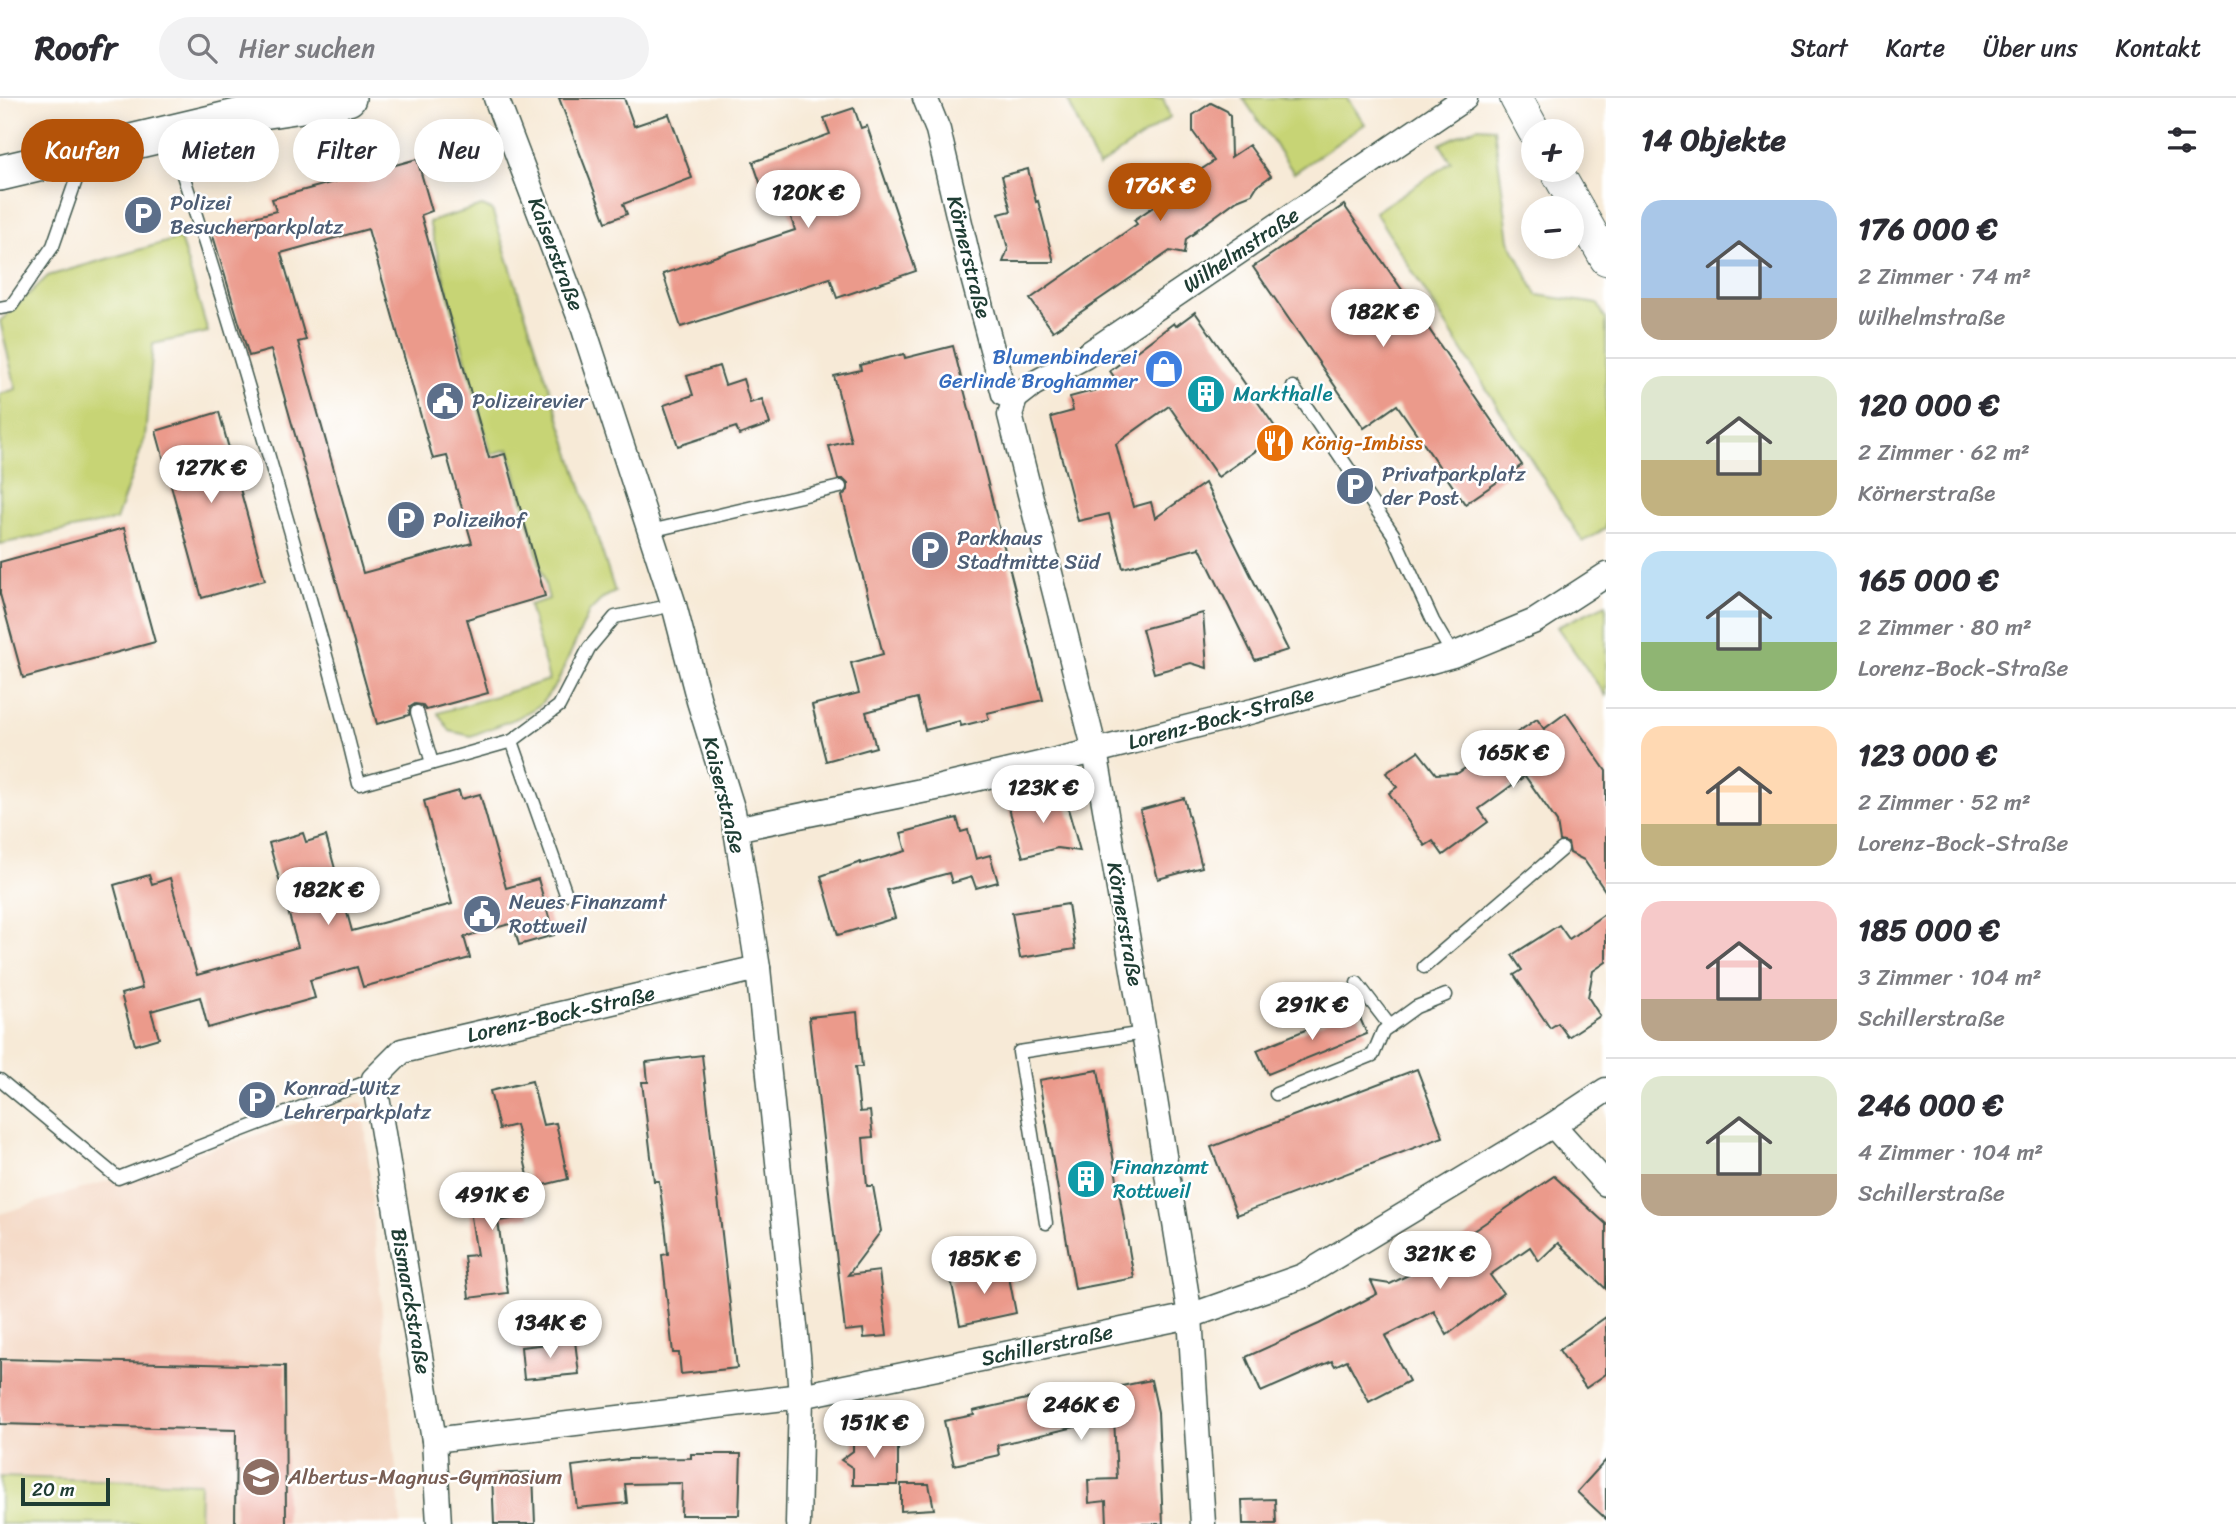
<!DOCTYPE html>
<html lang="de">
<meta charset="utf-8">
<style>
body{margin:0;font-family:Sriracha,sans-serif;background:#f2f2f3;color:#2b2b33;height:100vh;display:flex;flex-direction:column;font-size:26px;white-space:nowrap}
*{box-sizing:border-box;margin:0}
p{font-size:23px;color:#7c7c81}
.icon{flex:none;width:38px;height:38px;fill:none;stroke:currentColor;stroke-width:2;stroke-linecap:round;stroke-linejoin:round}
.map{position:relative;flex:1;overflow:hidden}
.panel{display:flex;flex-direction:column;background:#fff;width:630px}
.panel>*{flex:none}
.guide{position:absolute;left:21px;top:21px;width:665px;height:63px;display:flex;gap:14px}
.tools{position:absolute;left:1521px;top:21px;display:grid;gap:14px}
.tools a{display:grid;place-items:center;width:63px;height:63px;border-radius:50%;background:#fff;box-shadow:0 4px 18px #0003;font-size:35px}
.scale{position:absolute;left:21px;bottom:18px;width:89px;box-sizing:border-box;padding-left:7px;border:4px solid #1f3d34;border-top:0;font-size:19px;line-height:24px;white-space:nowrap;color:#1f3d34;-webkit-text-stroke:5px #fff;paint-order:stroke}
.price{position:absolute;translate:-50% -60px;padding:0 16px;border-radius:24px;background:#fff;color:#222;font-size:23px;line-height:46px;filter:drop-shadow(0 2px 4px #0008)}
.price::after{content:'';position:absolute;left:50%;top:42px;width:21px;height:16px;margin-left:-10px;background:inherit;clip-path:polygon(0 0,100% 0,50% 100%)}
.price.on{background:#b45309;color:#fff}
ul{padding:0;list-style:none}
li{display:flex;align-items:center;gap:21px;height:175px;padding:0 35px}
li+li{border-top:2px solid #e1e1e2}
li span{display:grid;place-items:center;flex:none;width:196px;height:140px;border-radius:21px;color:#555}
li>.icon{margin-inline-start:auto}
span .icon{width:84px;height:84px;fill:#fffc;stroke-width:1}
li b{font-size:30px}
h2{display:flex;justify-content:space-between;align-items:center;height:84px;padding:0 35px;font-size:30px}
.tag{padding:0 24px;border-radius:32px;background:#fff;box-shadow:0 4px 18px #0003;font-size:24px;line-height:63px}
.tag.on{background:#b45309;color:#fff}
header{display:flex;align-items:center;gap:42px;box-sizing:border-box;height:98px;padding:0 35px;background:#fff;border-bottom:2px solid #e1e1e2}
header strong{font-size:33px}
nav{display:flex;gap:38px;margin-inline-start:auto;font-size:24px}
.search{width:490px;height:63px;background:#f2f2f3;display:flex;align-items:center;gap:18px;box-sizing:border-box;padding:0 24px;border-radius:38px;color:#7c7c81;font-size:26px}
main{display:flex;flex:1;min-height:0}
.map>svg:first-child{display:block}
.built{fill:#f3d4be}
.green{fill:#c7d475;stroke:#738854;stroke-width:2}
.building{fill:#eb9a8b;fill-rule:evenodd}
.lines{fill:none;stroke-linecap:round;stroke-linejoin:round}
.service-casing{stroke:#3f574c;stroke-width:15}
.minor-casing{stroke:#3f574c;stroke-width:27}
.tertiary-casing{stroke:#3f574c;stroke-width:34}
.secondary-casing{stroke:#3f574c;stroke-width:38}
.service{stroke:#fff;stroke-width:12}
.minor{stroke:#fff;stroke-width:24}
.tertiary{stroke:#fff;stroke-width:32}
.secondary{stroke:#fff;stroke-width:35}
.labels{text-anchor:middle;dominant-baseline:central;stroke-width:5;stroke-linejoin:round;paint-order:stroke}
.service-label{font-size:21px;fill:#4e5e75;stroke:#fff;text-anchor:start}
.street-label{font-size:21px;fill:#1f3d34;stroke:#fff}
.shop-label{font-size:21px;fill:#366cbe;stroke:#fff;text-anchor:end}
.culture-label{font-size:21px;fill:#0d838f;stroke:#fff;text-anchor:start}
.food-label{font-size:21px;fill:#c56008;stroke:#fff;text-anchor:start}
.education-label{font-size:21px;fill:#785e54;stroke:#fff;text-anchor:start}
</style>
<header>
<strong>Roofr</strong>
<div class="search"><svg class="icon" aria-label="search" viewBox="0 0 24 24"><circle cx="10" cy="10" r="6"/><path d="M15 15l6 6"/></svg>Hier suchen</div>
<nav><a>Start</a><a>Karte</a><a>Über uns</a><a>Kontakt</a></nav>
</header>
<main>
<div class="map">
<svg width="1606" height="1426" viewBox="0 0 1606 1426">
<rect width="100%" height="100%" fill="#fff"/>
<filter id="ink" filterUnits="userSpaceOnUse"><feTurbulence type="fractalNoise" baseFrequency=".0143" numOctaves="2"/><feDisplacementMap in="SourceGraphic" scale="14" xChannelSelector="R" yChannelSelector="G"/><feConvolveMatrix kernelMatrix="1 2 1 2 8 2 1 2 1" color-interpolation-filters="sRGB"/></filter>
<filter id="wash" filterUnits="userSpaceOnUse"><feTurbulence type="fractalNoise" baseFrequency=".00686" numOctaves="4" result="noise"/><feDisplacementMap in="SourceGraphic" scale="28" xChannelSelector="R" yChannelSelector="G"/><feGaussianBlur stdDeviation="1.57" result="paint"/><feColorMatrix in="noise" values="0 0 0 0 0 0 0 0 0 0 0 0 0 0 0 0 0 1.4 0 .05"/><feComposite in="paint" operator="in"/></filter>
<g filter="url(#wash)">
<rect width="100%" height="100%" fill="#f7ead7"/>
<path class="built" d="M363,1004L401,1426H0V1116Z"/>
<g class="green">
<path d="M1067,0H1163L1170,19L1098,69Z"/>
<path d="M1243,0H1347L1365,26L1294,75Z"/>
<path d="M1477,29L1494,30L1509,142L1537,197L1598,206L1606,222V430L1583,444L1375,114L1451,64L1440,46Z"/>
<path d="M482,108L492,112L615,494L603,500L589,514L557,585L540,607L517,620L471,638L450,633L438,615L549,582L529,507L549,501L509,351L491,356L429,124Z"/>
<path d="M180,140L208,234L153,246L145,340L116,422L0,446V296L16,291L0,223L48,178Z"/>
<path d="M1606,506V598L1557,529Z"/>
<path d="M0,1379L200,1385L199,1426H0Z"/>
</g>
<g id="blocks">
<g class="building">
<path d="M559,0H624L634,28L669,16L692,80L623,106L627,116L606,124Z"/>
<path d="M1211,5L1227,13L1230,18L1231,59L1249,47L1271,78L1257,88L1252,96L1237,102L1195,133L1196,134L1186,141L1184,156L1170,153L1053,233L1030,201L1137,126L1134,122L1187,86L1184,83L1214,63L1193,34V17Z"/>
<path d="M854,10L861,30L867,28L916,173L837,200L830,180L681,229L663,176L795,132L780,87L763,93L753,64L830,36L824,20Z"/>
<path d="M417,61L432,113L421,117L489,360L505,356L545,498L467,521L488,595L426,612L422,607L415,606L410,609L409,617L377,626L271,252L249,258L211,131L276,113L272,101ZM368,131L433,361L447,358L472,445L363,475L298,244L306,242L281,155Z"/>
<path d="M1028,71L1036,104L1038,103L1054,164H1003L1008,151L999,116L1011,113L1002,78Z"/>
<path d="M1344,107L1522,367L1465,406L1397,307L1364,330L1253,169Z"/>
<path d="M1195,214L1280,336L1218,379L1169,308L1116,346L1133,409L1151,404L1155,420L1205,385L1288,552L1255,562L1199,448V450L1123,470L1109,416L1078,423L1051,319L1073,313L1070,299L1119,286L1110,273L1174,225L1176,228Z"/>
<path d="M953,248L1043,602L987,615L989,621L961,628L960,623L925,632L917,600L866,614L876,649L826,663L812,607L859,595L851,565L883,556L842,398L848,392V386L843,381H838L829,348L851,343L834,278L861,272L860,267L904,256L905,260Z"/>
<path d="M719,268L725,287L743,281L750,305L762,301L770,326L739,337L736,329L678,348L664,307L693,297L687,278Z"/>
<path d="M219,314L265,482L202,500L156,333Z"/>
<path d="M124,430L155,544L23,580L0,496V464Z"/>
<path d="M1203,515L1207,570L1191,565L1154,575L1142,531Z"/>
<path d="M1566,615L1606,673V794L1584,762L1570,755L1568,745L1560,743L1557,724L1525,678L1479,711L1488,724L1443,757L1433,743L1425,748L1389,695L1397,689L1386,675L1418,653L1436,676L1458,675L1537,621L1544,631Z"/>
<path d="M459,693L461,701L480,696L506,790L538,781L554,837L519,847L513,825L464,839L470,860L363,889L357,869L310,882L315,900L208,930L200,899L151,913L159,940L135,947L121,896L142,890L114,787L149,777L152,786L170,780L197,877L298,849L269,745L303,735L306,744L326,738L352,833L452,806L424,703Z"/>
<path d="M1053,694L1055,703L1065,700L1080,753L1057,750L1023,759L1008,707Z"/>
<path d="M1184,700L1202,769L1158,781L1140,712Z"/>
<path d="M957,720L961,734L968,732L976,761L990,757L998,784L976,790L972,779L952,785L949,775L887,792L895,820L838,837L821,778L861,764V766L906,753L901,735Z"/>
<path d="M1068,806L1075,851L1020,860L1012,815Z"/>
<path d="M1606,815V864L1593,873L1588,899L1600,918L1568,939L1558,925L1550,930L1514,877L1522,872L1512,857L1559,827L1569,841Z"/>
<path d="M1356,911L1367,936L1268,976L1257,952Z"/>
<path d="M857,914L862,969H855L860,1014L870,1013L873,1039L863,1040L867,1088H873L881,1133L848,1177L879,1173L887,1238L864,1240L863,1231L845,1233L809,919Z"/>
<path d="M702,957L737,1270L681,1276L679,1255H673L662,1157L668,1156L666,1135L659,1083H654L642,984H648L646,964Z"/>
<path d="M1417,971L1443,1039L1237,1117L1211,1049Z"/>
<path d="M1098,972L1134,1180L1075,1191L1039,982Z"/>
<path d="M532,983L543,1027L556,1025L568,1081L531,1090L516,1027L499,1031L490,993Z"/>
<path d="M524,1078L530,1118L498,1123L508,1195L469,1200L464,1158L477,1157L466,1087Z"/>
<path d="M1554,1078L1606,1126V1191L1558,1145L1539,1163L1530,1149L1490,1177L1503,1195L1447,1237L1434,1213L1385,1238L1409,1283L1369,1304L1347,1262L1335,1268L1332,1263L1261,1294L1246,1259L1319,1226L1377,1196L1371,1183L1390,1186L1437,1163L1435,1159Z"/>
<path d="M1007,1169L1016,1215L960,1227L951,1181Z"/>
<path d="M1606,1219V1276L1586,1290L1559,1252Z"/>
<path d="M575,1243L579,1276L524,1281L521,1249Z"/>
<path d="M0,1261L285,1268L286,1426H235L236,1332L0,1326Z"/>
<path d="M1151,1282L1158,1314L1163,1426H1107L1106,1403L1089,1405L1088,1382L1117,1381L1114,1320L997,1347L999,1357L954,1367L944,1323L974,1317L973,1313L1062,1293L1063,1300Z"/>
<path d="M853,1336H898V1387H853V1370L841,1362L853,1353Z"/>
<path d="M691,1356H741L739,1417H681L682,1385L625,1386L627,1405L577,1410L572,1368L628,1361L691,1360Z"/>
<path d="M1606,1362V1421L1577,1394Z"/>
<path d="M533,1374L535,1426H494L492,1376Z"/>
<path d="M901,1386H929L934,1411L901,1413Z"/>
<path d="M1275,1401L1276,1426H1243L1242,1402Z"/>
</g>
</g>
</g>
<g filter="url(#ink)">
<use href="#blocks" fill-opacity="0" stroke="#3f574c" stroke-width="2"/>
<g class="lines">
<defs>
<g id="service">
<path d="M170,38C211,159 247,282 282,404C309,498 337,591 359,686L512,643L559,608L589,550L615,519L674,507"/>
<path d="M0,210L11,208L53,148L84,59"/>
<path d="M1293,289L1393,436L1433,523L1453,557"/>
<path d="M650,433L840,389"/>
<path d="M417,614L432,665"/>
<path d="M512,643L566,796"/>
<path d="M1424,869L1562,751"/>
<path d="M1357,885L1390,928"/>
<path d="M0,982L118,1080L374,981"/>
<path d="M1276,996L1373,957L1383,933L1416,909L1446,897"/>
<path d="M1046,1125L1019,954L1144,935"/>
</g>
<g id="minor">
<path d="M496,0L584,231L674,507L699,603L733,713L758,870L798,1257L801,1298L798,1426"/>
<path d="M925,0L938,32L971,172L1004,296L1015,300"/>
<path d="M1015,300L1010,317L1095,653L1147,952L1190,1218L1203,1426"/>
<path d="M1015,300L1033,286L1084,259L1465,0"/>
<path d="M735,731L941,689L1095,653L1253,613L1453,557L1535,523L1606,477"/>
<path d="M1553,1027L1606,1086"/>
<path d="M434,1342L801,1298L1190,1218L1303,1178L1553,1027L1606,992"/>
<path d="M439,1426L434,1342L374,981L402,953L758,870"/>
</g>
<g id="tertiary">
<path d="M1516,0L1534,33"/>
<path d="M1556,72L1606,161"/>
</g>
<path id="secondary" d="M0,75L262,13L348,0"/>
</defs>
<use href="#service" class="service-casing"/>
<use href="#minor" class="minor-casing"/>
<use href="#tertiary" class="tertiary-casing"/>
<use href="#secondary" class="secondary-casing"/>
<use href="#service" class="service"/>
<use href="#minor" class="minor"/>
<use href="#tertiary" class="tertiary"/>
<use href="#secondary" class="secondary"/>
</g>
</g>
<defs>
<symbol id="parking-disc" viewBox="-11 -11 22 22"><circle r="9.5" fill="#5c6f8a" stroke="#fff"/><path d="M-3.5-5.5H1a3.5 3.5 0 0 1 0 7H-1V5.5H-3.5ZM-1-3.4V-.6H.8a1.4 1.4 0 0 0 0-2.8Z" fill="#fff"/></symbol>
<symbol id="shop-disc" viewBox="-11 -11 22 22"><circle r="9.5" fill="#3f7fe0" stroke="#fff"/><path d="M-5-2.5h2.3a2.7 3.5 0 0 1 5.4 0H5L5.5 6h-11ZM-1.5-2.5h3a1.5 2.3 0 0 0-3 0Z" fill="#fff"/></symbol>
<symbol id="building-disc" viewBox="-11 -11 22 22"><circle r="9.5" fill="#0f9aa8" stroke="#fff"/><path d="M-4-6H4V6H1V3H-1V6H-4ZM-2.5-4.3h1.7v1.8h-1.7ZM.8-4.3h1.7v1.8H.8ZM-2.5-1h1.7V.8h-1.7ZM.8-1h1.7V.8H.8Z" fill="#fff"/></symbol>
<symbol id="civic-disc" viewBox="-11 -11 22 22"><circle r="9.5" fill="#5c6f8a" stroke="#fff"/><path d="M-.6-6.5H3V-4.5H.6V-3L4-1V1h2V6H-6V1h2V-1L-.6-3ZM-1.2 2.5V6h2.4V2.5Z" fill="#fff"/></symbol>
<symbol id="restaurant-disc" viewBox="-11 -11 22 22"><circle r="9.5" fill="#e8710a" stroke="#fff"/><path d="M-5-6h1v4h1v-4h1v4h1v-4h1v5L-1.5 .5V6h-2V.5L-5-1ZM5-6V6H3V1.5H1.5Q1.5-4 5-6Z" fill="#fff"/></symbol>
<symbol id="school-disc" viewBox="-11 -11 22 22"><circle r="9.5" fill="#8d6e63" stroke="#fff"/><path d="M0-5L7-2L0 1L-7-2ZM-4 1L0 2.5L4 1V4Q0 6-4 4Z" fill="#fff"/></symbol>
</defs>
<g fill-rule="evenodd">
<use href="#parking-disc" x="121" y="95" width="44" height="44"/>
<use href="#shop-disc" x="1142" y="249" width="44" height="44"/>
<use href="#building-disc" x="1184" y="274" width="44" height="44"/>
<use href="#civic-disc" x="423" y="281" width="44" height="44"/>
<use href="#restaurant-disc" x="1253" y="323" width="44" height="44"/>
<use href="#parking-disc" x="1333" y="366" width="44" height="44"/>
<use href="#parking-disc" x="384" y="400" width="44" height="44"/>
<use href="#parking-disc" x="908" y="430" width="44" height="44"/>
<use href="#civic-disc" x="460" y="794" width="44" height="44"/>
<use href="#parking-disc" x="235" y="980" width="44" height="44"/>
<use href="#building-disc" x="1064" y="1059" width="44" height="44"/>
<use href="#school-disc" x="239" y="1357" width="44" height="44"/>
</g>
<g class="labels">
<g class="service-label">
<text x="170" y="105">Polizei<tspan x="170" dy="24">Besucherparkplatz</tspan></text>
<text x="472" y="303">Polizeirevier</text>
<text x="1382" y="376">Privatparkplatz<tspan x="1382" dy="24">der Post</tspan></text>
<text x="433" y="422">Polizeihof</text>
<text x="957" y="440">Parkhaus<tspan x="957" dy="24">Stadtmitte Süd</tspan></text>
<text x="509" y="804">Neues Finanzamt<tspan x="509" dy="24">Rottweil</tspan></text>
<text x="284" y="990">Konrad-Witz<tspan x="284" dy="24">Lehrerparkplatz</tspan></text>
</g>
<g class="street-label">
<text transform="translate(1241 152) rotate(-34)">Wilhelmstraße</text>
<text transform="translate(556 156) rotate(69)">Kaiserstraße</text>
<text transform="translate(969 159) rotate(76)">Körnerstraße</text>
<text transform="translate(1221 620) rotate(-15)">Lorenz-Bock-Straße</text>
<text transform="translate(724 697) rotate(76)">Kaiserstraße</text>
<text transform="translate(1125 826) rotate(80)">Körnerstraße</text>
<text transform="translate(561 916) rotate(-13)">Lorenz-Bock-Straße</text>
<text transform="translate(411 1203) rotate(80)">Bismarckstraße</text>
<text transform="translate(1047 1247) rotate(-12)">Schillerstraße</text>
</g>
<g class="shop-label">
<text x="1137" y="259">Blumenbinderei<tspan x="1137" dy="24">Gerlinde Broghammer</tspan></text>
</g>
<g class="culture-label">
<text x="1233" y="296">Markthalle</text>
<text x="1113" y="1069">Finanzamt<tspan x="1113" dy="24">Rottweil</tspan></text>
</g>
<g class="food-label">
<text x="1302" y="345">König-Imbiss</text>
</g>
<g class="education-label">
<text x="288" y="1379">Albertus-Magnus-Gymnasium</text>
</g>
</g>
</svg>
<div class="tools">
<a>+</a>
<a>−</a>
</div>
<div class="scale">20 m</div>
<b class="price on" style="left:1160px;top:125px">176K €</b>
<b class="price" style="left:808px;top:132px">120K €</b>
<b class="price" style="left:1383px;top:251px">182K €</b>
<b class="price" style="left:211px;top:407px">127K €</b>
<b class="price" style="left:1513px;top:692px">165K €</b>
<b class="price" style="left:1043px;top:727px">123K €</b>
<b class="price" style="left:328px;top:829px">182K €</b>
<b class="price" style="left:1312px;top:944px">291K €</b>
<b class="price" style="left:492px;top:1134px">491K €</b>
<b class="price" style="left:1440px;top:1193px">321K €</b>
<b class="price" style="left:984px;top:1198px">185K €</b>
<b class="price" style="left:550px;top:1262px">134K €</b>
<b class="price" style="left:1081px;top:1344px">246K €</b>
<b class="price" style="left:874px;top:1362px">151K €</b>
<div class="guide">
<a class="tag on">Kaufen</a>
<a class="tag">Mieten</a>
<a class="tag">Filter</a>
<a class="tag">Neu</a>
</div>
</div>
<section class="panel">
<h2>14 Objekte<svg class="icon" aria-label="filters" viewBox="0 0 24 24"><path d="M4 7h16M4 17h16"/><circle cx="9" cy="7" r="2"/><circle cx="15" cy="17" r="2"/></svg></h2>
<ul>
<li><span style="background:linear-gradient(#a9c7e8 70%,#b9a48a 0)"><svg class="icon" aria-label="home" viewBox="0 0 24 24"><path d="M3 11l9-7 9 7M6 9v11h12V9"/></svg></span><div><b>176 000 €</b><p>2 Zimmer · 74 m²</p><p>Wilhelmstraße</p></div></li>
<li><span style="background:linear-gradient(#dfe7d0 60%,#c2b280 0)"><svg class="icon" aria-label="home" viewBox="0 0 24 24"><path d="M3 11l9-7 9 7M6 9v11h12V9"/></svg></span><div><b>120 000 €</b><p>2 Zimmer · 62 m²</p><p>Körnerstraße</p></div></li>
<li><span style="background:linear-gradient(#bfe0f5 65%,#8fb573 0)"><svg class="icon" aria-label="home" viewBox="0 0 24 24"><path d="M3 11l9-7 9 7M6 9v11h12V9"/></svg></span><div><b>165 000 €</b><p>2 Zimmer · 80 m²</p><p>Lorenz-Bock-Straße</p></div></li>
<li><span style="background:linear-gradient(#ffd9b3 70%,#c2b280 0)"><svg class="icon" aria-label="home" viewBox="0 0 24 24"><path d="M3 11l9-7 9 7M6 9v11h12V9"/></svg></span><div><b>123 000 €</b><p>2 Zimmer · 52 m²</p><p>Lorenz-Bock-Straße</p></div></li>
<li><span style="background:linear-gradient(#f6c9c9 70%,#b9a48a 0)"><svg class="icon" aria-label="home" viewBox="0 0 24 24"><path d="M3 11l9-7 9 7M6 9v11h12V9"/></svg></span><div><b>185 000 €</b><p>3 Zimmer · 104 m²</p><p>Schillerstraße</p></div></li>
<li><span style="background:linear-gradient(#dfe7d0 70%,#b9a48a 0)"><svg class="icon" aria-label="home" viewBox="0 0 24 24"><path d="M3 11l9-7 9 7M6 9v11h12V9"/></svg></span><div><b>246 000 €</b><p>4 Zimmer · 104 m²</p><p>Schillerstraße</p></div></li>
</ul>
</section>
</main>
